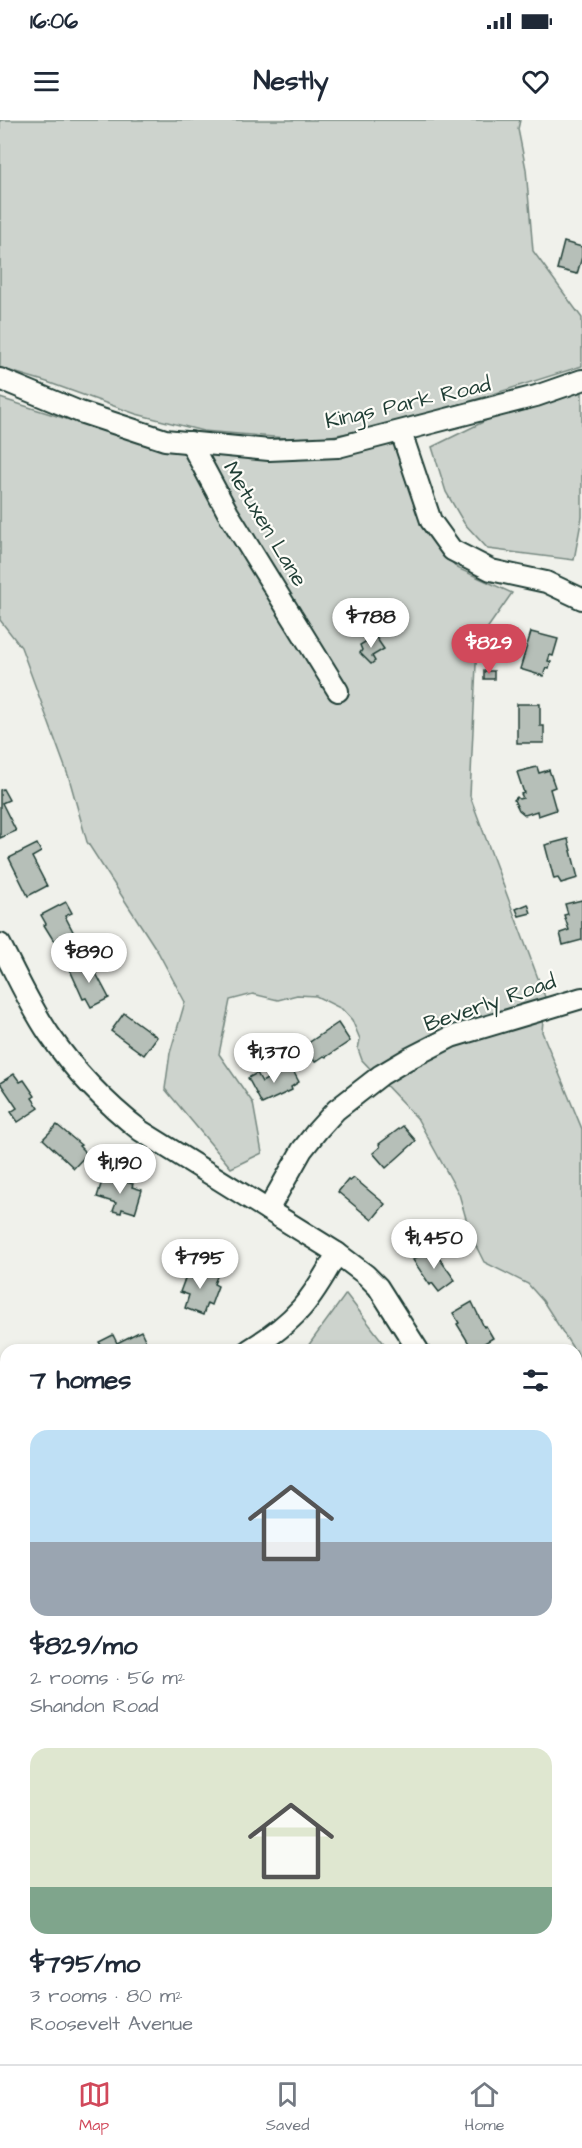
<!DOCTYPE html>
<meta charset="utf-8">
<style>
body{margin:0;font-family:"Architects Daughter",sans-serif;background:#f2f2f3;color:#1f2937;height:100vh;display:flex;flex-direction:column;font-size:22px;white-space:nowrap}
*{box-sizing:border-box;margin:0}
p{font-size:20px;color:#747a83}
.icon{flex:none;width:33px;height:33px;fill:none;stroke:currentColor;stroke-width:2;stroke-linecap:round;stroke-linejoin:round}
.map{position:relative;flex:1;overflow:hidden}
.panel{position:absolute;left:0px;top:1224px;width:582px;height:720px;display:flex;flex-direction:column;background:#fff;border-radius:18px 18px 0 0;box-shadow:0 3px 9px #0003}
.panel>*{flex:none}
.price{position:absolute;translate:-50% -51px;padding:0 14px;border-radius:21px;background:#fff;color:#222;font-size:20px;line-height:39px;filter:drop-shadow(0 2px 3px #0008)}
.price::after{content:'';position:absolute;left:50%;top:36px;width:18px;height:14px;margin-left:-9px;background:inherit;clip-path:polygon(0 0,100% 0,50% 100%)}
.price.active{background:#d1495b;color:#fff}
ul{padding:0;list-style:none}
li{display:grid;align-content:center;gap:12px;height:318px;padding:0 30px}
li span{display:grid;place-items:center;height:186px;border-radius:18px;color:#555}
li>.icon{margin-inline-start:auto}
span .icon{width:108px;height:108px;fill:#fffc;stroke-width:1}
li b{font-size:26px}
h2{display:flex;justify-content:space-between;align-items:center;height:72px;padding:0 30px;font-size:26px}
.status{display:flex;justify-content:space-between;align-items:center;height:42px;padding:0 30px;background:#fff;direction:ltr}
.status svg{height:16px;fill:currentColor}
header{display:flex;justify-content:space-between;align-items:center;height:78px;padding:0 30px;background:#fff;font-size:27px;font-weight:700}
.menu{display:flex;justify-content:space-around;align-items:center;height:84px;border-top:2px solid #e0e1e3;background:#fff;font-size:16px;color:#747a83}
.menu a{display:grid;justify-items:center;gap:3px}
.menu .active{color:#d1495b}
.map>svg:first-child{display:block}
.green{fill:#cdd3cd;stroke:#768880;stroke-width:1.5}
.building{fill:#b6bfb8;stroke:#1f3d34;stroke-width:1.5}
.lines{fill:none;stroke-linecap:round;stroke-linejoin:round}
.minor-casing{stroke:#1f3d34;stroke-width:24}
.minor{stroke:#fdfcf7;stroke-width:20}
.labels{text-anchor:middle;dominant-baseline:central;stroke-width:4.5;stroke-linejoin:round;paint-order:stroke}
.street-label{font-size:22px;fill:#1f3d34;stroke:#fdfcf7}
</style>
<div class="status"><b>16:06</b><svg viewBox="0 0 49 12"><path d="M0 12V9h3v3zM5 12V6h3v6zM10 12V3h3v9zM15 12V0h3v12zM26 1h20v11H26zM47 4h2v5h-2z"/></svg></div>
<header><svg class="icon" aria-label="menu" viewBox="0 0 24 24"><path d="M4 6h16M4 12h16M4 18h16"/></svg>Nestly<svg class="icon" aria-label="heart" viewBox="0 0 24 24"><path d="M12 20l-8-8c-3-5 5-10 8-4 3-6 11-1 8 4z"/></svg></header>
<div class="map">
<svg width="582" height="1944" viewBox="0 0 582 1944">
<rect width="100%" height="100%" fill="#f0f1eb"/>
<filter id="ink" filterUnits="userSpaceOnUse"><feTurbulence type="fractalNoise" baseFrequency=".0167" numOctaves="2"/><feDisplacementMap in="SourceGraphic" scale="12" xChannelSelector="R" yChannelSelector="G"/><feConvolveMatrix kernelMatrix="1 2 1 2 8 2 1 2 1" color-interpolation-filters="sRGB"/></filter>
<g filter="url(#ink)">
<g class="green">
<path d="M0,0H520L518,9L526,49L533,131L582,198V246L401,303L310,320L203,311L136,294L47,262L0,248Z"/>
<path d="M582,260V397L574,440L488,429L464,403L446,372L432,327L536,276Z"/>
<path d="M0,278L158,328L265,340L330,335L396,321L406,360L428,414L457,448L512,473L477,523L470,676L545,877L542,912L582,1009V1243L576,1230H574L543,1181L528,1164L484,1142L471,1116L459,1074L417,998L362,940L358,929L360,919L352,900L342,889L316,876L297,875L278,880L253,874L230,880L219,934L253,983L262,1033L231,1048L165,969L170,933L185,882L158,832L87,722L69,658L21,527L0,500Z"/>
<path d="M346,1174L389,1230H305Z"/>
<path d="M576,1510L582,1520V1944H394L383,1938H576Z"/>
</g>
<g class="building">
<path d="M564,122L582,127V137L577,154L557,149Z"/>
<path d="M531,512L558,519L553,536L550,535L548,541L551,542L549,549L546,548L543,556L520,549Z"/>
<path d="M375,516L384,529L372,536L375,541L371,544L360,533L362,530L360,525Z"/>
<rect x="484" y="551" width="10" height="8"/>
<path d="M517,584H540V606H544V623H517Z"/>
<path d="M537,647L539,653L549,650L555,667L550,669L556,690L538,696L537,691L525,695L519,690L514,680L517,677L519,679L523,678L521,674L524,673L517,652Z"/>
<path d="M3,669L9,680L2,683L16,711L0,718V670Z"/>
<path d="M568,719L578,758L561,763L558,758L554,759L545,725Z"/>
<path d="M37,724L41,732L32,737L47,766L28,776L9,738Z"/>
<path d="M582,780V820L563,825L560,813L569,810L564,795L568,794L565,784Z"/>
<path d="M66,782L72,793L65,796L78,821L60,831L44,805L46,804L41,795Z"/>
<path d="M528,784L531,793L519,796L516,789Z"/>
<path d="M89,840L109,878L91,887L86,878L83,879L70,850Z"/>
<path d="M124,893L157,917L144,935L111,911Z"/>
<path d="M338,903L350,921L326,937L324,936L315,942L304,926Z"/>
<path d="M289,943L299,962L291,967L292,970L262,984L248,958L257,953L262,962L279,952L277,949Z"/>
<path d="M14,954L20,962L24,960L35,976L32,978L39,988L18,1002L11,992L17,988L0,963Z"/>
<path d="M57,1005L81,1025L79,1026L87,1034L74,1048L43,1019Z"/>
<path d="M403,1006L416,1021L386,1048L373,1033L380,1027L379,1024Z"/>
<path d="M103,1058L113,1061L114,1058L133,1064L132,1067L142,1070L135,1093L122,1089L121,1093L113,1091L116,1083L97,1077Z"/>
<path d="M354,1058L385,1084L372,1100L338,1072L348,1060L350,1061Z"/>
<path d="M431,1127L455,1160L439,1172L432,1163L430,1165L413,1140Z"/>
<path d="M197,1146L218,1154L214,1164L218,1166L211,1185L207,1183L203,1195L185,1188L189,1175L180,1172L186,1156L193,1158Z"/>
<path d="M472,1182L484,1207L486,1206L493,1218L473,1230L457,1204L459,1203L453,1193Z"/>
<path d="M141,1211L149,1228L146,1230H104L99,1222L113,1215L117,1223Z"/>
<path d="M576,1352L582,1362L581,1392L576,1391Z"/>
<path d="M6,1554V1590L4,1586L0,1588V1557Z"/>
<path d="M6,1631V1658L0,1646V1634Z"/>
</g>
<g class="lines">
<defs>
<g id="minor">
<path d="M0,259L80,292L165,320L269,330L338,327L536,276L582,260"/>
<path d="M401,312L431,401L452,430L491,450L546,462L582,479"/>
<path d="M190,322L228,393L338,571"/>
<path d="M0,824C16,854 30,886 49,914C75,952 105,983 141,1011L337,1133L366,1155L378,1167L418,1230"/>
<path d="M268,1090L302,1030L317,1011L336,990L381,955L408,939L451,917L582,878"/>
<path d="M249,1230C296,1201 311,1181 337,1133"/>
<path d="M0,1371L6,1368"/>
<path d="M0,1454L6,1465"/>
<path d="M576,1477L582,1486"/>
<path d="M325,1938L334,1944"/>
</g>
</defs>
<use href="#minor" class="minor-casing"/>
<use href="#minor" class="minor"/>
</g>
</g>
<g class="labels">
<g class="street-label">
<text transform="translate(408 283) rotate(-13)">Kings Park Road</text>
<text transform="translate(265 404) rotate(59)">Metuxen Lane</text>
<text transform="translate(490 883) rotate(-19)">Beverly Road</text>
</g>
</g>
</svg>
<b class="price" style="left:371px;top:529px">$788</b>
<b class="price active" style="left:489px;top:555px">$829</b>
<b class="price" style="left:89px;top:864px">$890</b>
<b class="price" style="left:274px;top:964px">$1,370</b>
<b class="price" style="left:120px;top:1075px">$1,190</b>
<b class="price" style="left:434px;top:1150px">$1,450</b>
<b class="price" style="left:200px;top:1170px">$795</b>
<section class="panel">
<h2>7 homes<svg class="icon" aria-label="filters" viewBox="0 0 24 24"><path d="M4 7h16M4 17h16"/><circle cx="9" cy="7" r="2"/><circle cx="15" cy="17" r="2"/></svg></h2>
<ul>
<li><span style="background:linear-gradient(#bfe0f5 60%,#9aa5b1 0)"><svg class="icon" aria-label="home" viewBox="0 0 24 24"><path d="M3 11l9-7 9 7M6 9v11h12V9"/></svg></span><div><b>$829/mo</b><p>2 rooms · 56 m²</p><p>Shandon Road</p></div></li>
<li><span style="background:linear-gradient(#dfe7d0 75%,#7fa58c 0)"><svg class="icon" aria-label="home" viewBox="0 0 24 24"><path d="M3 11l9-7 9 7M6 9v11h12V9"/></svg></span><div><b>$795/mo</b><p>3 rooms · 80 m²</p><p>Roosevelt Avenue</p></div></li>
</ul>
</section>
</div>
<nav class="menu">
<a class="active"><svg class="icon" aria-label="map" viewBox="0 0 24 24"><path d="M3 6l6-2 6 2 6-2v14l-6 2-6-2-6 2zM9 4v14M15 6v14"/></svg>Map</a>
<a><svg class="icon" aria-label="saved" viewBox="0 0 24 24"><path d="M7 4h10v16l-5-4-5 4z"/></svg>Saved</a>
<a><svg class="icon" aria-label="home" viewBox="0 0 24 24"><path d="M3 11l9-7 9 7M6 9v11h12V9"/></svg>Home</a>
</nav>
